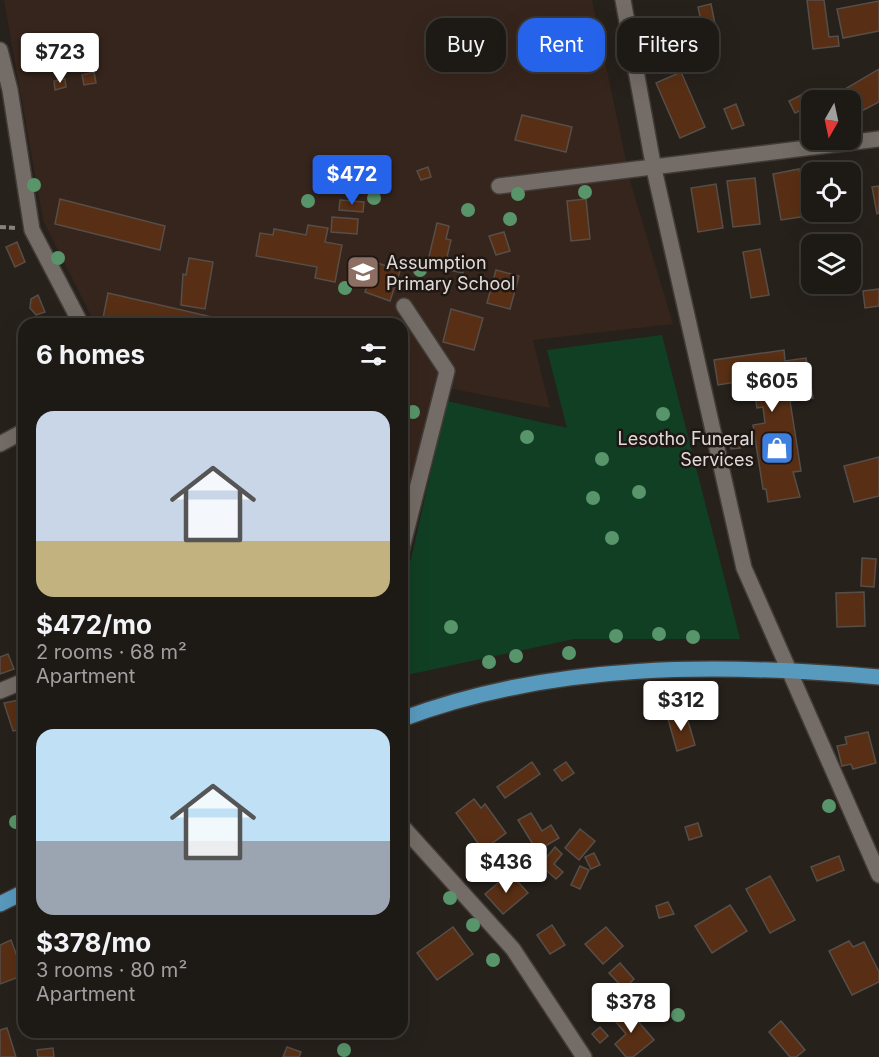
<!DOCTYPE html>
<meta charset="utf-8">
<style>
body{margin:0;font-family:Inter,sans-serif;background:#25221e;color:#f1f3f6;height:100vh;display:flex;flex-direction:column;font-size:22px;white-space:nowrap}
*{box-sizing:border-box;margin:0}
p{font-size:20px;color:#a0a0a0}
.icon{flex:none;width:33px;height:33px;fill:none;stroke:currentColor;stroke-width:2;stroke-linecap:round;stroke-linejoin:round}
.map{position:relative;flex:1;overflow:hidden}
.side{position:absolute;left:18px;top:318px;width:390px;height:720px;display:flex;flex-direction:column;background:#1d1915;border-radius:18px;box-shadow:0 6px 24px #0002,0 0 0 2px #3b3834}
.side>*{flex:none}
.hud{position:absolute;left:426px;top:18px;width:363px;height:54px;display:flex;gap:12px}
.needle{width:39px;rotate:189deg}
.controls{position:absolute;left:801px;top:90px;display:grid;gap:12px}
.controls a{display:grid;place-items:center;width:60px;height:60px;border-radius:12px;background:#1d1915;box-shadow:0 6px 24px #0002,0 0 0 2px #3b3834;font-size:30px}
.price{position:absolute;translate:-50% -51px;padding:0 14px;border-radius:6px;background:#fff;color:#222;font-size:20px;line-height:39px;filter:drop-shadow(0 2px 3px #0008)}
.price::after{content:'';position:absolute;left:50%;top:36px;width:18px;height:14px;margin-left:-9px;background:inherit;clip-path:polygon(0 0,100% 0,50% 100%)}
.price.current{background:#2563eb;color:#fff}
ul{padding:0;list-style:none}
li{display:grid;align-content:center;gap:12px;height:318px;padding:0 18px}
li span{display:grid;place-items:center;height:186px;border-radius:18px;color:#555}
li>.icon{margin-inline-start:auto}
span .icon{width:108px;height:108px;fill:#fffc;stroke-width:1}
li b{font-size:26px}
h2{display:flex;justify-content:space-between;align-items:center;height:72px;padding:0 18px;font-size:26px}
.chip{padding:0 21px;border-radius:18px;background:#1d1915;box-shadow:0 6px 24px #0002,0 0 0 2px #3b3834;font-size:21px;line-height:54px}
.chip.current{background:#2563eb;color:#fff}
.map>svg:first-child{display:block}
.education{fill:#36251c}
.green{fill:#113f24}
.building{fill:#582f14;stroke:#564e49;stroke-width:1.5}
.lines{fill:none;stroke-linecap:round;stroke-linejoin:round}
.minor-casing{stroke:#423c38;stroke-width:18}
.major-casing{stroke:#423c38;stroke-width:18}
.path{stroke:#87827e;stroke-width:4;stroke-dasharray:6 3;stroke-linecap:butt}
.minor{stroke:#746c66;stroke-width:15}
.major{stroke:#589abe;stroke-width:15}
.tree{fill:#58956a}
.labels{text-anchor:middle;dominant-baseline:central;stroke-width:5;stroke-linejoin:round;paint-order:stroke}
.poi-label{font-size:18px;fill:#e0dbd8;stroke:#1e1713;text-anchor:start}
</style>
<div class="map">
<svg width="879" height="1057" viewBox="0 0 879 1057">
<rect width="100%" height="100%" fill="#27211c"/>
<path class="education" d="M4,0H592L631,184L673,324L533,340L550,408L438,386L402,518V324H95L43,220Z"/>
<path class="green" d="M662,335L740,639H574L402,676V598L447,401L567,428L547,350Z"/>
<g class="building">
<path d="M807,0H824L829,37L838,36L839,46L813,49Z"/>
<path d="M879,1V31L843,38L837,9Z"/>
<path d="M711,4L718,39L688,45L685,29L702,26L698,7Z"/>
<path d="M879,69V102L852,116L850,100H844L840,92Z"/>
<path d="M94,72L96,83L84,85L82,75Z"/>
<path d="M681,72L705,127L680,138L656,83Z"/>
<path d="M65,79L66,87L55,90L54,81Z"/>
<path d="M811,90L816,100H812V105L795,113L789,101Z"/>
<path d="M736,104L744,125L732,129L724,109Z"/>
<path d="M522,115L572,127L566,152L515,140Z"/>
<path d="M838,163L840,172H812L811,167Z"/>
<path d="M428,167L431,177L421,180L417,171Z"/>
<path d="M799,169L807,216L781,220L773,174Z"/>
<path d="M755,178L760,224L733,227L727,181Z"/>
<path d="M716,184L723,228L698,232L691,188Z"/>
<path d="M879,186V213L877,214L872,187Z"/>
<path d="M60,199L165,226L160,250L55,224Z"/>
<path d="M586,199L590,239L571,241L567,201Z"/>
<path d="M340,200L364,202L363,212L339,210Z"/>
<path d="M332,217L358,219L357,234L331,232Z"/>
<path d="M437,223L449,226L446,239L451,240L447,257L466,261L463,273L427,265Z"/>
<path d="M308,225L328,228L325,242L342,245L335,282L315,278L317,267L256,256L260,233L273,235L274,229L306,235Z"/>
<path d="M504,232L510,251L496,255L489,236Z"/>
<path d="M17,242L25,262L15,267L6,247Z"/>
<path d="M760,249L769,295L751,298L743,252Z"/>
<path d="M189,258L213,262L205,309L181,305L183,274L186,275Z"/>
<path d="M375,262L400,271L390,301L365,292Z"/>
<path d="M496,270L519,276L510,309L487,303Z"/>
<path d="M879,289V306L865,308L863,291Z"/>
<path d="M108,293L225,320L224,324H128L103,318Z"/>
<path d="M38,295L45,312L36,315L30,308L31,299Z"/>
<path d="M451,309L483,318L474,350L443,342Z"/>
<path d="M784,350L785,361L806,358L813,398L790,401L801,471L793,472L800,497L768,502L766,489H763L753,425L765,423L763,407L757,408L755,396L739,398L736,382L718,385L714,360Z"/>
<path d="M739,438L740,448L731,449L730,440Z"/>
<path d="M879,457V496L854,502L844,466Z"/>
<path d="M862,558L876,559L874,587L861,586Z"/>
<path d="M864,592L865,626L837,627L836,593Z"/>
<path d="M8,654L14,669L0,674V657Z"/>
<path d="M24,699V729L13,731L4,703Z"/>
<path d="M686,714L695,745L677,751L668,719Z"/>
<path d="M868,732L876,763L853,769L851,764L842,766L837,746L847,744L845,737Z"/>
<path d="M532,762L540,774L505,798L497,787Z"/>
<path d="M566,762L574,773L562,781L554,770Z"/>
<path d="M474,799L481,808L485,804L506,833L483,850L456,813Z"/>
<path d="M531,813L542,831L551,825L559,838L537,851L518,820Z"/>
<path d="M698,823L702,836L689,840L685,827Z"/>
<path d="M580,829L595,841L579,860L565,848Z"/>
<path d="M555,847L562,854L554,864L563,872L556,879L540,865Z"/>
<path d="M594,853L600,865L591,869L585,857Z"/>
<path d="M839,856L844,870L817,881L811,867Z"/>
<path d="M580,866L589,870L580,889L571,885Z"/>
<path d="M510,873L528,893L503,914L485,894Z"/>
<path d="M770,876L795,920L770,933L746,889Z"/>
<path d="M668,902L674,914L659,918L656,906Z"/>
<path d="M730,905L747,931L712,953L695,926Z"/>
<path d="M552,925L565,945L550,954L537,935Z"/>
<path d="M453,927L473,954L437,980L417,953Z"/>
<path d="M606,927L623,946L603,964L585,944Z"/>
<path d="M11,940L24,975L0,984V945Z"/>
<path d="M849,941L853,947L864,942L879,972V982L852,995L829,951Z"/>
<path d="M620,963L634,979L624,989L609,973Z"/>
<path d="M625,1006L654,1040L633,1057H626L615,1044L626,1034L612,1017Z"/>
<path d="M781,1021L805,1050L796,1057H790L769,1032Z"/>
<path d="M600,1027L608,1036L600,1043L592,1034Z"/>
<path d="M7,1028L16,1057H0V1030Z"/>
<path d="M287,1047L301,1052L299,1057H283Z"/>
<path d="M53,1048L54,1057H38L37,1050Z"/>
</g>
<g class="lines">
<defs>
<g id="minor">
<path d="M623,0L654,169L744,568L879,875"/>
<path d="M0,50L10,90L32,230L81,324"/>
<path d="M499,186L879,139"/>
<path d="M0,444L24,431"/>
<path d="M402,548L447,371L404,306"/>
<path d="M0,691L24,681"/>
<path d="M402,826L513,949L584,1057"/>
</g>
<g id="major">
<path d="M402,719C553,662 720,663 879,677"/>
<path d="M0,904L24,892"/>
</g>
</defs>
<use href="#minor" class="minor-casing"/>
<use href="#major" class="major-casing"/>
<path class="path" d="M0,227L17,228"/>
<use href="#minor" class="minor"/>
<use href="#major" class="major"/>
</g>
<g class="tree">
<circle cx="34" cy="185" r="7"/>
<circle cx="585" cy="192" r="7"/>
<circle cx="518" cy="194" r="7"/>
<circle cx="374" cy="198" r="7"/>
<circle cx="308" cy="201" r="7"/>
<circle cx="468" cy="210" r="7"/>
<circle cx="510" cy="219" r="7"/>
<circle cx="58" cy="258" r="7"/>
<circle cx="420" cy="270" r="7"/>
<circle cx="345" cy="288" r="7"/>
<circle cx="413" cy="412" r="7"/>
<circle cx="663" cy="414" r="7"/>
<circle cx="527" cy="437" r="7"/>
<circle cx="602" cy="459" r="7"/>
<circle cx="639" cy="492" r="7"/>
<circle cx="593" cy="498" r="7"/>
<circle cx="612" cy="538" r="7"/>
<circle cx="451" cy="627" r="7"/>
<circle cx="659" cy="634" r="7"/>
<circle cx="616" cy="636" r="7"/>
<circle cx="693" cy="637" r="7"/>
<circle cx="569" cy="653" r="7"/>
<circle cx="516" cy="656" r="7"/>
<circle cx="489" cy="662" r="7"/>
<circle cx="829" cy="806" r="7"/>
<circle cx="16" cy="822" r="7"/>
<circle cx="450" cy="898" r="7"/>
<circle cx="473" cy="925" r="7"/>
<circle cx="493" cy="960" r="7"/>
<circle cx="678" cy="1015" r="7"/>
<circle cx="344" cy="1050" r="7"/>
</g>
<defs>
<symbol id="school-square" viewBox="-11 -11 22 22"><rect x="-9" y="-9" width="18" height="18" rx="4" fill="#8d6e63" stroke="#1e1713"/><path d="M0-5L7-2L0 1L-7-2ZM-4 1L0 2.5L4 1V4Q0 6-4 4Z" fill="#fff"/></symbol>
<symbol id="shop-square" viewBox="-11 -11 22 22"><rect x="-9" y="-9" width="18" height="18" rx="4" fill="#3f7fe0" stroke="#1e1713"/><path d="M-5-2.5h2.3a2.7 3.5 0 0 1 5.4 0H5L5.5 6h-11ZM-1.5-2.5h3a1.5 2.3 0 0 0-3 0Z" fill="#fff"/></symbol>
</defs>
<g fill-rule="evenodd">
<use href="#school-square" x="344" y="253" width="38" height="38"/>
<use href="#shop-square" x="758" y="429" width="38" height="38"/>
</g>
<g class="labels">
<g class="poi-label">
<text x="386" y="262">Assumption<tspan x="386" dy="21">Primary School</tspan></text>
<text x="754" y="438" text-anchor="end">Lesotho Funeral<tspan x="754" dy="21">Services</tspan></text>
</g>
</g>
</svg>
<div class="controls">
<a><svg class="needle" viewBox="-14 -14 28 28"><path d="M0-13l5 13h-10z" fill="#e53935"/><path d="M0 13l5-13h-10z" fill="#a0a0a0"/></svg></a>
<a><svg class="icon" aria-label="locate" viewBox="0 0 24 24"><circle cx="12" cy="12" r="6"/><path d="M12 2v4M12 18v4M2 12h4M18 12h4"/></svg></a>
<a><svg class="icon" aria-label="layers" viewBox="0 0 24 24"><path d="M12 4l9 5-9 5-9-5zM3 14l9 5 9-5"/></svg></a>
</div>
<b class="price" style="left:60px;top:84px">$723</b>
<b class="price current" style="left:352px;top:206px">$472</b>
<b class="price" style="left:772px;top:413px">$605</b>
<b class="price" style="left:681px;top:732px">$312</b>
<b class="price" style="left:506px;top:894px">$436</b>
<b class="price" style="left:631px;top:1034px">$378</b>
<div class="hud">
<a class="chip">Buy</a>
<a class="chip current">Rent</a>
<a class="chip">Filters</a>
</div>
<section class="side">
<h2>6 homes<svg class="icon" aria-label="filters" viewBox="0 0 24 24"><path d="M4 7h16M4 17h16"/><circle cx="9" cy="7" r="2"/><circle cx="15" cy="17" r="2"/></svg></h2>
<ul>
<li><span style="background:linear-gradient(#c9d6e8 70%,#c2b280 0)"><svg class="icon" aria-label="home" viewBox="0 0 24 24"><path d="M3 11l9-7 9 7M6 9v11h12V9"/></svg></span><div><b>$472/mo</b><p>2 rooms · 68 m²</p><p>Apartment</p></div></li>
<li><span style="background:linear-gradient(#bfe0f5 60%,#9aa5b1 0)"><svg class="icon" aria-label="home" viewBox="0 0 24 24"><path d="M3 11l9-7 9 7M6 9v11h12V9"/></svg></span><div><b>$378/mo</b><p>3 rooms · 80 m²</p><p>Apartment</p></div></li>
</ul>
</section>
</div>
